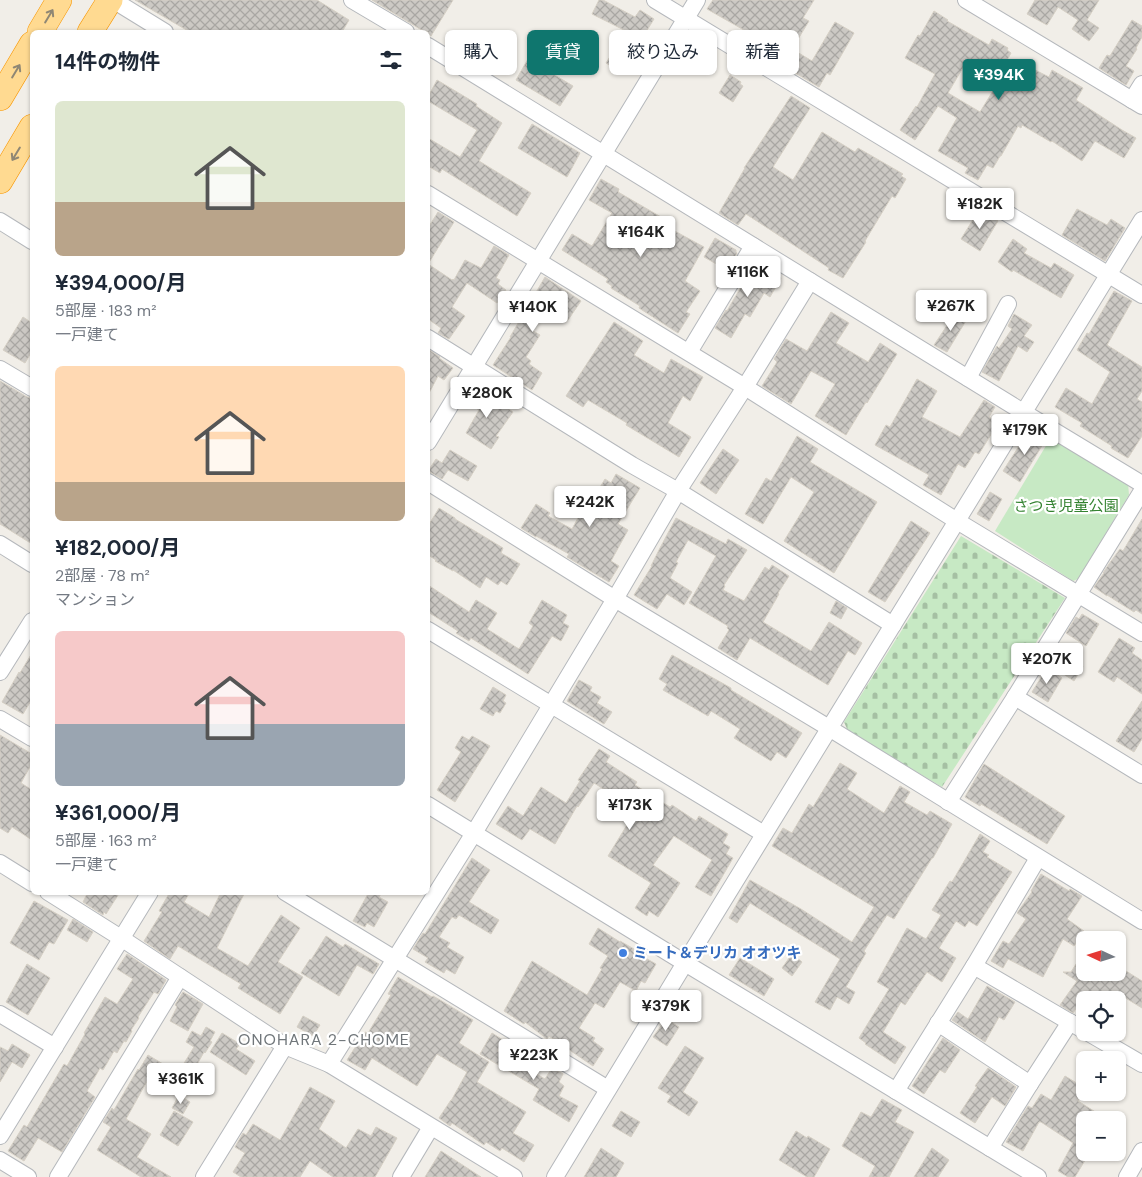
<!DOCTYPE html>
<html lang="ja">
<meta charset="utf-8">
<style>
body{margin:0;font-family:"DM Sans","Noto Sans JP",sans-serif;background:#f2f2f3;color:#1f2937;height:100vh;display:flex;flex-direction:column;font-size:19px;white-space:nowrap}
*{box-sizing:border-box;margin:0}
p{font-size:16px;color:#747a83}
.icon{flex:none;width:28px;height:28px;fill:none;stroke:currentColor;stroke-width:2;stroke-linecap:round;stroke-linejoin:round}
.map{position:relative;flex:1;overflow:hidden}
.panel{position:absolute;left:30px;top:30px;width:400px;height:865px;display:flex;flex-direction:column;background:#fff;border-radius:8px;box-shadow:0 1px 4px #0004}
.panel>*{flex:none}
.guide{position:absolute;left:445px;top:30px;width:475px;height:45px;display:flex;gap:10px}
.needle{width:32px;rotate:274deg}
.controls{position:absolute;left:1076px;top:931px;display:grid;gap:10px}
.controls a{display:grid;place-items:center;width:50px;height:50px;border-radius:8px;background:#fff;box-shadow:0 1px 4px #0004;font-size:25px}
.price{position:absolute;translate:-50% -42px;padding:0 11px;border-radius:5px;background:#fff;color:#222;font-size:16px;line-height:32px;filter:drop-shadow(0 1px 2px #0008)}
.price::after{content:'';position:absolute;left:50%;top:30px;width:15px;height:11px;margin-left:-8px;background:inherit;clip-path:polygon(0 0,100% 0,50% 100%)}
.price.current{background:#0f766e;color:#fff}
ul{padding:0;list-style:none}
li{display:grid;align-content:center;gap:10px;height:265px;padding:0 25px}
li span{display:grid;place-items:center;height:155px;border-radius:8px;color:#555}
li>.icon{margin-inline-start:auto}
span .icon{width:90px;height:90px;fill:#fffc;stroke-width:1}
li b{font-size:21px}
h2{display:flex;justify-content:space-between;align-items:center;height:60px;padding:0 25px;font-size:21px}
.pill{padding:0 18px;border-radius:8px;background:#fff;box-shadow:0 1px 4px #0004;font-size:18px;line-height:45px}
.pill.current{background:#0f766e;color:#fff}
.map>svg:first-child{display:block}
.cemetery{fill:url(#cemetery-stones)}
.park{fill:#c7e9c4}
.building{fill:url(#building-cross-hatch);stroke:#d6d0c5;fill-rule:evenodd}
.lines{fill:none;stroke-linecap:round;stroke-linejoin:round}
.minor-casing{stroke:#b5b8bc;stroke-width:18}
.highway-casing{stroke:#f99700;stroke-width:26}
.minor{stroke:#fff;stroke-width:16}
.highway{stroke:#ffda91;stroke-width:25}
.oneway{stroke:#8f8774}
.shop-dot{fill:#3f7fe0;stroke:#fff;stroke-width:2}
.labels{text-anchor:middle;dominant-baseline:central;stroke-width:4.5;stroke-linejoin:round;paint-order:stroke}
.park-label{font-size:15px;fill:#348331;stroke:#fff}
.shop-label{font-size:15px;font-weight:bold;fill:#366cbe;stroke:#fff;text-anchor:start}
.neighbourhood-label{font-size:16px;letter-spacing:1px;fill:#70767a;stroke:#fff}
</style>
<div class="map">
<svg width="1142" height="1177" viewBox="0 0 1142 1177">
<defs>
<pattern id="cemetery-stones" width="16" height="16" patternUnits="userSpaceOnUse" patternTransform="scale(1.25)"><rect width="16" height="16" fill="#c7e9c4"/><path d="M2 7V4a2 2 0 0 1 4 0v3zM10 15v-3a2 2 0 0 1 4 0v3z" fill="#a5c0a3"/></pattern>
<pattern id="building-cross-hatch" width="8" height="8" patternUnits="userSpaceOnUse" patternTransform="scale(1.25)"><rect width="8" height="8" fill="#ccc9c4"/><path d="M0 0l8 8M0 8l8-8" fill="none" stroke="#a9a7a3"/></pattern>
</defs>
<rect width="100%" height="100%" fill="#f1eee8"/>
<path class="cemetery" d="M961,536L1065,598L942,787L848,731L844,722Z"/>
<path class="park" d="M1050,439L1128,483L1129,495L1078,579L1073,581L995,531Z"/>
<g class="building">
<path d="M135,0H317L349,20L342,32H190Z"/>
<path d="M372,0H453L431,36L428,34V32H425Z"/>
<path d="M599,0H603L635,17L640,10L654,19L636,48L639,50L624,74L606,63L626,31L592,14Z"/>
<path d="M713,0H814L803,18L809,21L792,49L812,61L835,22L854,33L830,75L827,73L819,87L770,58L772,54L747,40L751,34L707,9Z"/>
<path d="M1035,0H1099L1087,20L1099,28L1089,41L1072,29L1078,20L1058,7L1047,25L1027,14Z"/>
<path d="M934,11L948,20L947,21L989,45L992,39L1008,48L1007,50L1011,53L1002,69L1027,84L1035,70L1049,77L1052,70L1083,88L1076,100L1122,130L1136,138L1124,158L1095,141L1082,161L1052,141L1051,142L1022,125L1021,128L1018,126L1001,156H1000L993,168L987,165L978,180L965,173L968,168L938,151L957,118L938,106L915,140L900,130L916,106L917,107L935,74L905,58L918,35L920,36ZM968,59L988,70L983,79L996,86L980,112L948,93Z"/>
<path d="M1132,20L1142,26V37L1136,48L1137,49L1126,66L1134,71L1126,85L1099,68L1107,55L1110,56Z"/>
<path d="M528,59L573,86L560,106L516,80Z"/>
<path d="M730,75L741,82L740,84L743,86L733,102L719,93Z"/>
<path d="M437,80L477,104L476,106L502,123L479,161L531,193L517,216L442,169L440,173L428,166V138L460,157L477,130L428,101V97Z"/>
<path d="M791,96L810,108L773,167L793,180L822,132L855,152L858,148L903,174L901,176L906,179L895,198L892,196L865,241L866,242L843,278L828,270L829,268L746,214L738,225L719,213L745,168H744Z"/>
<path d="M532,124L580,153L567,177L518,148Z"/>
<path d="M601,179L619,189L618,192L661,217L659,220L672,227L671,229L704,247L685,281L700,291L686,312L690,314L678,333L639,308L640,306L611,288L612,286L606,282L608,279L562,250L572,234L592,246L612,213L589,200Z"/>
<path d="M1077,209L1107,225L1111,219L1125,228L1105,261L1062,235Z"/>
<path d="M979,210L998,221L980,251L961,239Z"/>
<path d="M438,212L454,222L428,264L452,280L453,279L454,280L465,260L481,268L494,246L509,255L496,278L500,280L498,284L506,290L497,303L467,283L452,307L465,316L449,339L438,333L441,328L428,319V228Z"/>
<path d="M715,238L736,250V252L737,253L727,270L704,257Z"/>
<path d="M1013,239L1027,249L1024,253L1051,268L1054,263L1074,275L1061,298L1013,270L1012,272L998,262Z"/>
<path d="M755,263L781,278L770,297L764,293L750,317L745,314L731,338L715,328L726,310L727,311Z"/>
<path d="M545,277L581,301L568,320L545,303L530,329L540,335L526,357L531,361L529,364L542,373L532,390L493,365L511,337H510Z"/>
<path d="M1114,291L1132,301L1107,345L1142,367V391L1137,399L1142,402V436L1128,458L1111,448L1112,446L1080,426L1082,423L1055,407L1066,388L1092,404L1110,372L1077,350L1087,333L1089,334Z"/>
<path d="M831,312L849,323L836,343L868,362L880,343L897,354L867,403L866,402L846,435L815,416L835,384L811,371L791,404L762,386L777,362L774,359L786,339L807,351Z"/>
<path d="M956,312L967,319L947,352L934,345Z"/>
<path d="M1014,314L1032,325L1024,336L1034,342L1027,352L1018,346L999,381L982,372L997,346L999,348L1012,329L1008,326Z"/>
<path d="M23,317L32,323V351L25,363L3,350Z"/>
<path d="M614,322L643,341L634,355L664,373L671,359L703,377L690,401L683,396L668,423L691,437L679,457L626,425L627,423L588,400L583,407L566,396Z"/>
<path d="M428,349L440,357L439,358L453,368L444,380L438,376L428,395Z"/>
<path d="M917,379L937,391L922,417L960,437L984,400L995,407L989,417L998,423L979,454L975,452L965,468L958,464L941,495L923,485L929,475L875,445L886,425L890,427Z"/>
<path d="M0,381L27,397L32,398V544L0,524Z"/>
<path d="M478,388L513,412L496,436L499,437L491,449L466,433L479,410L468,403Z"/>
<path d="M1030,429L1046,439L1020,482L1003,471Z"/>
<path d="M797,436L818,449L810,462L877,502L834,573L784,541L814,492L791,477L763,524L745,514L766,478L771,481Z"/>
<path d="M723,449L739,460L716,494L700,483Z"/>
<path d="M450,450L477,466L468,481L448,470L442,479L428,471L436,459L442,463Z"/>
<path d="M616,474L640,488L618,524L628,530L611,561L619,566L609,582L567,557L569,554L536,536V537L521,528L536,504L550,513L548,516L572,529L585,505L588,507L605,479L611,483Z"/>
<path d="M990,492L1002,499L989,521L977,514Z"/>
<path d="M439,508L455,518V519L503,548L501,553L520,564L507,585L501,581L498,585L486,577L480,588L453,570V571L435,561L436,560L428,555V526Z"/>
<path d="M676,518L726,544L728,539L747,550L724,585L725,586L723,590L744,601L765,567L769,570L772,565L789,576L778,593L779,594L763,622L811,651L829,622L862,643L855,655L848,651L828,685L750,638L737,660L718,648L729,630L727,628L728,626L689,603L716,556L688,540L676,562L678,563L670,578L692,592L684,605L667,594L657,609L634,595L652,566H651L660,548Z"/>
<path d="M1142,519V614L1136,610L1134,612L1107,595V596L1094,587L1104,573H1103L1109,564L1120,549L1123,551Z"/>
<path d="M911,521L930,533L885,602L868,592Z"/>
<path d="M428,585L469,612L476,600L497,613L487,629L519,649L533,626L529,623L542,600L567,615L563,623L569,626L561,641L552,636L528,674L471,638L469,641L456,633L458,631L428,612Z"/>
<path d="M836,601L847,608L841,619L830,613Z"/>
<path d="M1082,614L1099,624L1086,646L1066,633L1076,617L1079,619Z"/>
<path d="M1119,638L1135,648L1132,653L1142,660V694L1117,677L1114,682L1098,672Z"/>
<path d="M32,653V699L23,714L2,702L19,672L20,673Z"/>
<path d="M672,655L731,688V690L802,733L786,758L777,752L771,761L734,738L740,729L711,711L708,716L663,690L667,684L659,679Z"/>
<path d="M1068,657L1083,666L1074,681L1059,671Z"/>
<path d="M1047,668L1062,678L1048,702L1032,692Z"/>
<path d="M579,680L592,687L590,691L601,697L597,703L612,712L604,724L567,701Z"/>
<path d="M493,687L506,695L503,701L506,703L500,713L496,711L493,716L480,709Z"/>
<path d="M1142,701V739L1134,752L1116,741Z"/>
<path d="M0,735L32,754V763L21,783L32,790V840L12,827L8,833L0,828Z"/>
<path d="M462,736L469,740L472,736L490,746L455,802L437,790L461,752L455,748Z"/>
<path d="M599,749L610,756L606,762L637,782L635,785L670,807L672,805L696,821L699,816L728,834L723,843L730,847L726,854L733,858L711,896L695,887L712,860L674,836L653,865L680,883L658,917L649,911L647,916L635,908L651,883L608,856L635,812H634L636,809L594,783L578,807L577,806L555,844L530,829L522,840L496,824L508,806L523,816L541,787L566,803L580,781L578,780Z"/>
<path d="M840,763L857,773L847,789L884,813L900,786L910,792L904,802L927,815L930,811L952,824L933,858H932L894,919L887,915L864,951L866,953L846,987L855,992L849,1004L837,997L830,1010L815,1002L840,959L750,903L737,923L729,918L750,880L801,909L852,942L874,907L772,846L783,828L792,833L809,804L813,807Z"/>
<path d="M984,764L1065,816L1047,844L981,804L980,806L965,797Z"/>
<path d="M980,834L990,841L983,852L989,855L987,857L1012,872L977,926L969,921L965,927L956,921L939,948L956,958L942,982L927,972L905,1005L901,1002L883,1032L906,1047L895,1064L865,1044L866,1043L859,1038L889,989L877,982L907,928L926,939L941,915L932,910L950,881L952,882Z"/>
<path d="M472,858L490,870L469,902L499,920L491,934L459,915L456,919L452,917L439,937L450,943L447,947L464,957L455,974L446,969L444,973L425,962L428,958L413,949L423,933L425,934Z"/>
<path d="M1041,874L1069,891L1070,889L1082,896L1067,919L1084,931L1074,946L1063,939L1043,977L1008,959L1003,968L991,961L1003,941L1009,944L1026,919L1017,913L1032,892L1031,891Z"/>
<path d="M88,892H120L106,914L104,912L103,915L83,902Z"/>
<path d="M170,892H190L184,902L209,917L221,892H245L217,948L248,966L281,915L300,928L278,962L303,977L280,1014L238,988L241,984L178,946L170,959L144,941L162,912L159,911Z"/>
<path d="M369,892H382L379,897L388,902L374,927L367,923L365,927L353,921Z"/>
<path d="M34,901L68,920L54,944L49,942L39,960L10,943Z"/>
<path d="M73,919L93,932L87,942L67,930Z"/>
<path d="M598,928L620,942V941L634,949L633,951L656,964L645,983L641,981L636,991L620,982L604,1008L595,1003L579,1028L595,1038L593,1041L604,1049L593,1066L549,1036L547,1039L525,1022L524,1024L504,1011L532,961L587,995L602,969L600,968L608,956L589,944Z"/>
<path d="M326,936L343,947L345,944L379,964L373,974L357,965L339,996L301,973L310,959L311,960Z"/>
<path d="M1085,950V972H1118V966L1142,981V1008L1119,994L1115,1000H1082L1073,1013L1060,1005L1077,981L1063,972H1071Z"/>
<path d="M127,954L166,980L158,994L154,992L138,1017L139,1018L131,1030L132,1031L126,1042L124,1041L117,1053L114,1051L103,1070L100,1068L87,1091L95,1097L62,1152L38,1138L24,1161L8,1151L24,1125L27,1127L64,1064L67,1066L85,1034L84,1033L105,997L117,1004L133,979L117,969Z"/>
<path d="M792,954L802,962L792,976L782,968Z"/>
<path d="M740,958L774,979L764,996L729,975Z"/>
<path d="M27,964L50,978L28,1015L6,1002Z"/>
<path d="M398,977L432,997L433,996L440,1000L473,1020L459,1043L489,1062L477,1082L526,1112L513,1133L534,1145L524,1162L502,1148L500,1151L486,1142L484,1145L452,1123L450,1126L439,1118L451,1100V1101L467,1072L437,1054L417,1086L372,1058L365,1070L347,1060L365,1032L368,1033L391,995L388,994Z"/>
<path d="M987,986L1015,1002L1004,1020L999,1017L985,1042L952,1020L958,1012L968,1019Z"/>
<path d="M183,992L203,1004L188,1031L170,1021L177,1007L175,1005Z"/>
<path d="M303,1016L320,1025L313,1036L297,1027Z"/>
<path d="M666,1019L679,1027L667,1046L653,1037Z"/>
<path d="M206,1027L215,1032L210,1041L212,1042L205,1053L204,1052L189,1079L180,1092L151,1074L126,1119L151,1134L137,1157L171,1177H141L97,1150L111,1127L103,1122L112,1108L114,1110L138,1069L139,1070L148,1055L178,1073L194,1047L186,1042L192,1031L201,1036Z"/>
<path d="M222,1033L240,1044L236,1049L255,1061L246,1075L210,1052Z"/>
<path d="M492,1033L503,1040L497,1051L545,1079L552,1068L563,1074L559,1082L564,1086L559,1096L578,1106L569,1122L533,1100L539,1089L480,1054Z"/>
<path d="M943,1038L960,1050L945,1073L940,1070L924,1094L912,1086Z"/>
<path d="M12,1044L30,1055L22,1068L12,1062L0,1082V1047L8,1051Z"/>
<path d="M685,1046L704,1058L683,1092L698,1102L689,1116L667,1102L671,1096L658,1088Z"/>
<path d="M988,1068L1016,1087L1005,1106L992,1097L975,1123L960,1113L977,1087L975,1086Z"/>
<path d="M1065,1076L1085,1088L1078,1101L1108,1120H1085V1152H1090L1075,1177H1068L1058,1171L1073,1143L1041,1122H1039L1023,1151L1006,1142L1028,1106L1032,1108L1041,1094L1051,1100Z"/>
<path d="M310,1087L335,1101L319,1129L346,1148L358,1129L371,1136L376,1127L397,1138L375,1177H333L310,1161L300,1177H241L233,1172L245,1153L235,1147L243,1133L246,1135L253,1124L280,1140Z"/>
<path d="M179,1095L190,1102L183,1114L172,1108Z"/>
<path d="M882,1099L902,1110L895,1122L914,1132L889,1177H869L875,1166L842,1146L861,1112L871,1117Z"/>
<path d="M174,1111L193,1122L178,1146L160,1135Z"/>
<path d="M621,1111L640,1122L631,1137L612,1126Z"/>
<path d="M796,1131L807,1138L808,1136L830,1149L814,1177H807L779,1160Z"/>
<path d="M601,1148L624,1163L616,1177H584Z"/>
<path d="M932,1148L949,1160L938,1177H914Z"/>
<path d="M441,1151L481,1177H425Z"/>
</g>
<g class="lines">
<defs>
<g id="minor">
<path d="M113,0L165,32"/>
<path d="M352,0L406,32"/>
<path d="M655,0L1142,295"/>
<path d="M966,0L1142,106"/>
<path d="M428,46L1023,412L1142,484"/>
<path d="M1132,100L1142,84"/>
<path d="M428,194L745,387L957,521L1142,633"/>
<path d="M0,221L32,241"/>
<path d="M428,338L632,465L678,491L893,625"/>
<path d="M689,352L753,246"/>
<path d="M0,369L32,388"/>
<path d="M968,378L1008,304"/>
<path d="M428,442L697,0"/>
<path d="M428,482L615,599L829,728L1142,921"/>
<path d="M0,544L32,564"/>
<path d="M428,630L764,834"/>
<path d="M0,672L32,621"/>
<path d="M1015,697L1142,775"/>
<path d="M0,719L32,738"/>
<path d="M948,802L1015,697L1142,491"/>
<path d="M428,805L685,963L1038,1177"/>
<path d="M0,863L32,883"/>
<path d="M48,892L121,938L285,1046L329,1064L514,1177"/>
<path d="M285,892L608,1089"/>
<path d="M974,966L1085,1031"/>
<path d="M0,1014L55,1047"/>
<path d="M938,1023L1030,1084"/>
<path d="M1087,1032L1142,1064"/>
<path d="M329,1064L474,833L615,599L678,491L745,387L810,281"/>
<path d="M896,1091L974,966L1038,858"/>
<path d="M0,1136L150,892"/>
<path d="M990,1148L1030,1084L1070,1022"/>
<path d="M0,1160L28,1177"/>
<path d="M58,1177L180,977"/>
<path d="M204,1177L285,1046"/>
<path d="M401,1177L431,1127"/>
<path d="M555,1177L685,963L1142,220"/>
<path d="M1127,1177L1142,1151"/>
</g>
<g id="highway">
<path d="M40,32L59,0"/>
<path d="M90,32L110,0"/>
<path d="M0,98L32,44"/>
<path d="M0,181L32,127"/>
</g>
</defs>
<use href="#minor" class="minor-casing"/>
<use href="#highway" class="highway-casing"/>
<use href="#minor" class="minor"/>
<use href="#highway" class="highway"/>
</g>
<defs><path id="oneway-shaft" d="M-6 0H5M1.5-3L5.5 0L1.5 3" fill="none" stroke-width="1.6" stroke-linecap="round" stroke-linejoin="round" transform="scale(1.25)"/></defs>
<g class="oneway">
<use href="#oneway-shaft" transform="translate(49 16) rotate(-59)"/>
<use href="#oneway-shaft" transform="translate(16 71) rotate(-59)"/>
<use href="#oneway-shaft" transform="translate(16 154) rotate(121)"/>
</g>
<circle class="shop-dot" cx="623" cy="953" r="5"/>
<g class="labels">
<g class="park-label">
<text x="1066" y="506">さつき児童公園</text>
</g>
<g class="shop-label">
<text x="633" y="953">ミート＆デリカ オオツキ</text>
</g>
<g class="neighbourhood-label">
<text x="324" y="1039">ONOHARA 2-CHOME</text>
</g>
</g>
</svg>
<div class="controls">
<a><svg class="needle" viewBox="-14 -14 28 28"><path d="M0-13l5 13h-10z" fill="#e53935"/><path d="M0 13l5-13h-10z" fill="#747a83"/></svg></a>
<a><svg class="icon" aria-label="locate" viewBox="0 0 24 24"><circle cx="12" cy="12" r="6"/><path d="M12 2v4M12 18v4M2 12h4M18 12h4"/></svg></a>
<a>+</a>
<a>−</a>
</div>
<b class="price current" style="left:999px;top:101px">¥394K</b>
<b class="price" style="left:980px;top:230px">¥182K</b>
<b class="price" style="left:641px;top:258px">¥164K</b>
<b class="price" style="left:748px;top:298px">¥116K</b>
<b class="price" style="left:951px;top:332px">¥267K</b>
<b class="price" style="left:533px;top:333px">¥140K</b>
<b class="price" style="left:487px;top:419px">¥280K</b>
<b class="price" style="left:1025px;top:456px">¥179K</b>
<b class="price" style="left:590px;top:528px">¥242K</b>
<b class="price" style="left:1047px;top:685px">¥207K</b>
<b class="price" style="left:630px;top:831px">¥173K</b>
<b class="price" style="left:666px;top:1032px">¥379K</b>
<b class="price" style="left:534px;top:1081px">¥223K</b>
<b class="price" style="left:181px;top:1105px">¥361K</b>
<div class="guide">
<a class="pill">購入</a>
<a class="pill current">賃貸</a>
<a class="pill">絞り込み</a>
<a class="pill">新着</a>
</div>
<section class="panel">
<h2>14件の物件<svg class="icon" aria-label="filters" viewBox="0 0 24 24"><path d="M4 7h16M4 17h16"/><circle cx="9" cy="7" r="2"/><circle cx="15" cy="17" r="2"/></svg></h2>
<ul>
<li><span style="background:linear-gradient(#dfe7d0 65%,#b9a48a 0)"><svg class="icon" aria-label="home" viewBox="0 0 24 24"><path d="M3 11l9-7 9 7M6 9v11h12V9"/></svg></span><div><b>¥394,000/月</b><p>5部屋 · 183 m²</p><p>一戸建て</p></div></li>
<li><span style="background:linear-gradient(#ffd9b3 75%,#b9a48a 0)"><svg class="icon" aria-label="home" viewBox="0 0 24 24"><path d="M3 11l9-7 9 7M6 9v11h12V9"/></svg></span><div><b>¥182,000/月</b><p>2部屋 · 78 m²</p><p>マンション</p></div></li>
<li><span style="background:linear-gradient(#f6c9c9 60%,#9aa5b1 0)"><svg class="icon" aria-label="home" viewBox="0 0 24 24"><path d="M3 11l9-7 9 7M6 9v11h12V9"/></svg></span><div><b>¥361,000/月</b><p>5部屋 · 163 m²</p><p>一戸建て</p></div></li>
</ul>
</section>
</div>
